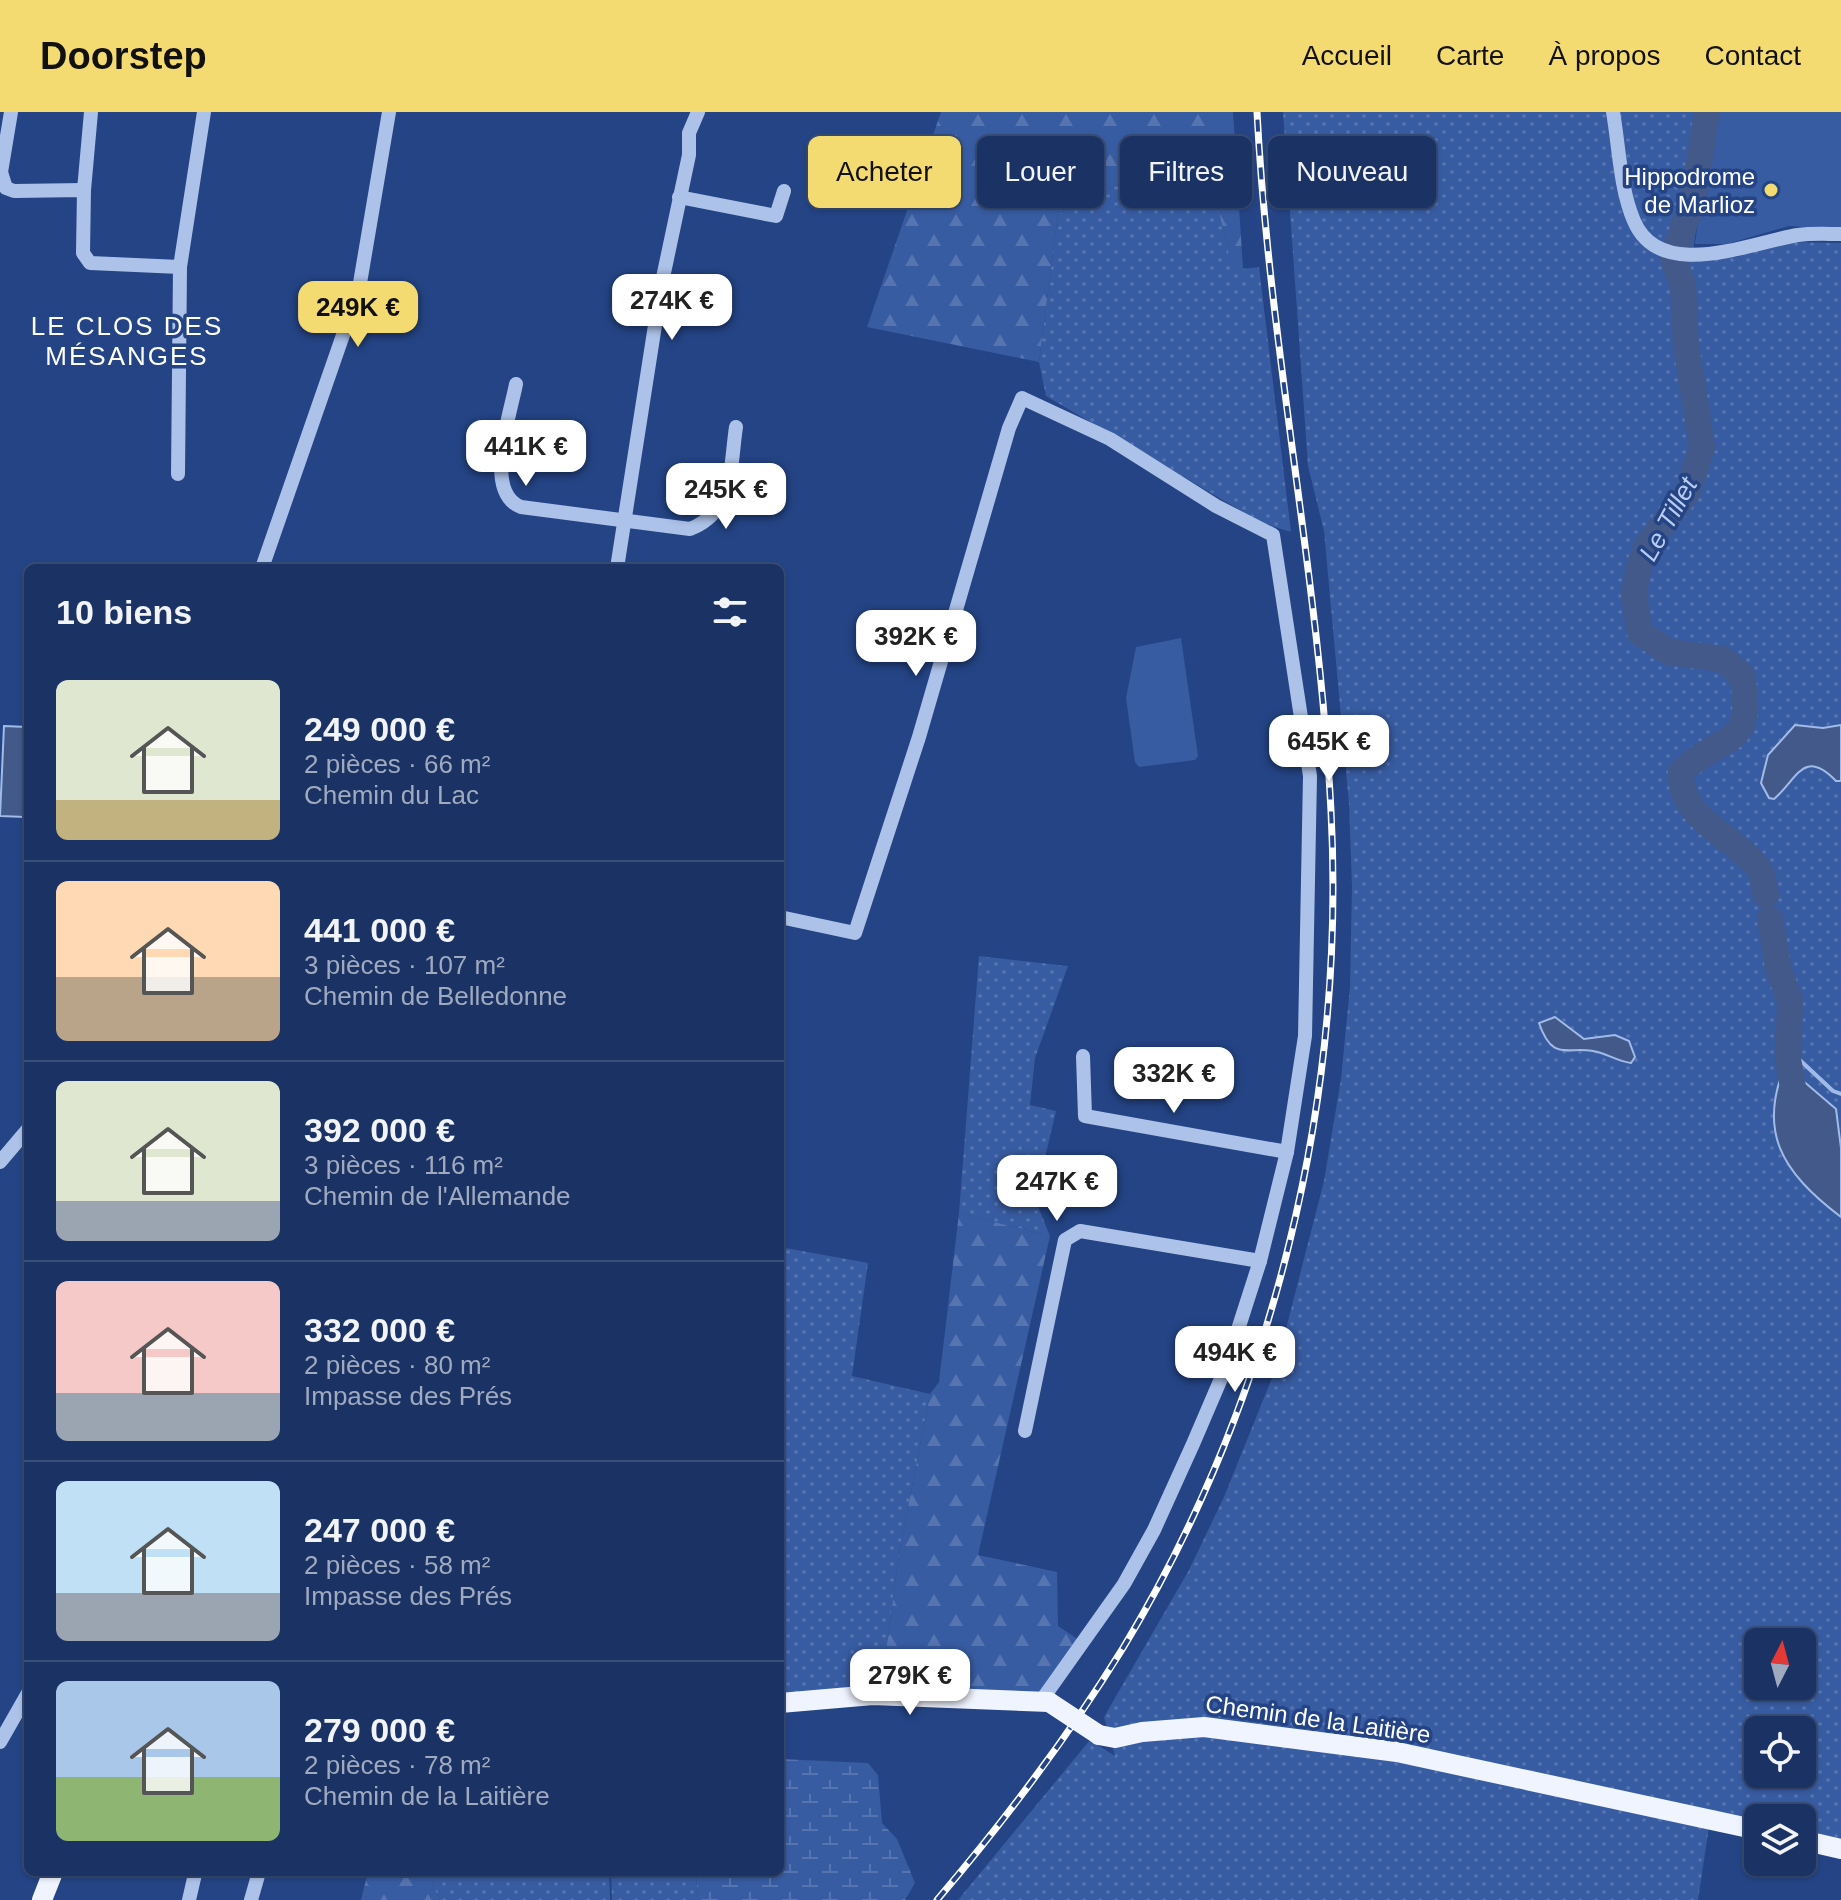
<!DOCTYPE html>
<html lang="fr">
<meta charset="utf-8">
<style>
body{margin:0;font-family:Arial,sans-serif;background:#243b6a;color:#f1f3f6;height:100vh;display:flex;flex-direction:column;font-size:30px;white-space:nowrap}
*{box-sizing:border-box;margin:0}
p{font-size:26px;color:#a0aabf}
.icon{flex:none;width:44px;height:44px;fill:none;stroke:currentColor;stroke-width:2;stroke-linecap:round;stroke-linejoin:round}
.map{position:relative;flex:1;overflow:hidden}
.side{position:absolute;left:24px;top:452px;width:760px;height:1312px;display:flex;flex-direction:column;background:#1b3364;border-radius:12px;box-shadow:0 2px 6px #0004,0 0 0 2px #394e78}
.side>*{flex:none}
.banner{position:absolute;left:808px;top:24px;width:760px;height:72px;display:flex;gap:16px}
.needle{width:52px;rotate:6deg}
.tools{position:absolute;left:1744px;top:1516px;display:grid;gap:16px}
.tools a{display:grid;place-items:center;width:72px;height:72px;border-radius:12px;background:#1b3364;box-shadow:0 2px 6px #0004,0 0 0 2px #394e78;font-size:40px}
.price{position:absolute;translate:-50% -68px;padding:0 18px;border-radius:16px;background:#fff;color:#222;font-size:26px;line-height:52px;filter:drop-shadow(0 2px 4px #0008)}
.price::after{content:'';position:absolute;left:50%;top:48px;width:24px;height:18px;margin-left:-12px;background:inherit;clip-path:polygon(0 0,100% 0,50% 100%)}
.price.active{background:#f3db71;color:#111}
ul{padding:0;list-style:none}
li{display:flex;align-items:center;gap:24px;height:200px;padding:0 32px}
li+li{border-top:2px solid #394e78}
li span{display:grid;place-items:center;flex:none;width:224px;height:160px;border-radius:12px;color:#555}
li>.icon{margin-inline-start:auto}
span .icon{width:96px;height:96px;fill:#fffc;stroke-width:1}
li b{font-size:34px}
h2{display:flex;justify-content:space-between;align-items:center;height:96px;padding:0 32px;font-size:34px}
.pill{padding:0 28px;border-radius:12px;background:#1b3364;box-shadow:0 2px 6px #0004,0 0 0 2px #394e78;font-size:28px;line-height:72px}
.pill.active{background:#f3db71;color:#111}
header{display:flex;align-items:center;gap:48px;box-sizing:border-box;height:112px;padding:0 40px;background:#f3db71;color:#111}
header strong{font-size:38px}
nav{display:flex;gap:44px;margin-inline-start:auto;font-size:28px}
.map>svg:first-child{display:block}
.grass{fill:url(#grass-dots);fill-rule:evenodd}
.forest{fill:url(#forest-firs)}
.wetland{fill:url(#wetland-marsh)}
.garden{fill:#385ca2}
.water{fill:#435989;stroke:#a1bbe9;stroke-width:2}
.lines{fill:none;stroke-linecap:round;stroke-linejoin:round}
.stream{stroke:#a1bbe9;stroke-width:4}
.river{stroke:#435989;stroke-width:26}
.minor{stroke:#adc2e8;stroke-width:14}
.major{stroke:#f0f4fe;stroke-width:20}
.rail-casing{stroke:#fff;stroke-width:7}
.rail{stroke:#244485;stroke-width:4;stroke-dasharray:12;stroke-linecap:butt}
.major-bridge{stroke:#f0f4fe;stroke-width:20}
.poi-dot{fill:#f3db71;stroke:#244485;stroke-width:3}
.labels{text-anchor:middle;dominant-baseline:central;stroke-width:7;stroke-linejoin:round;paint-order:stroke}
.poi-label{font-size:24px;fill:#fff;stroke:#244485;text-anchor:end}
.street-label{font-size:24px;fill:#fff;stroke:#244485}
.neighbourhood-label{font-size:26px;letter-spacing:2px;fill:#fff;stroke:#244485}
.water-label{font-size:26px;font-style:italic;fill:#b9ccf0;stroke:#244485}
</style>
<header>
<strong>Doorstep</strong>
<nav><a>Accueil</a><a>Carte</a><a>À propos</a><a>Contact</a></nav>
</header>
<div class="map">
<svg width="1841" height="1788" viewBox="0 0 1841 1788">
<defs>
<pattern id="grass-dots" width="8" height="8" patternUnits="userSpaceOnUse" patternTransform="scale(2)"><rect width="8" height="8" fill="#385ca2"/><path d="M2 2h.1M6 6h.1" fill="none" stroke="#5674b0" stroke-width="1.8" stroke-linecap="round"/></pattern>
<pattern id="forest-firs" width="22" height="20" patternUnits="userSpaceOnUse" patternTransform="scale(2)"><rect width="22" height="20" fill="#385ca2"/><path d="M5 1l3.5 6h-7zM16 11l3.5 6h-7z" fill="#5674b0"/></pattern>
<pattern id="wetland-marsh" width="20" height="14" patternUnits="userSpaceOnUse" patternTransform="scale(2)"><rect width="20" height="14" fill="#385ca2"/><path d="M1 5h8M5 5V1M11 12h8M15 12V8" fill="none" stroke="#5674b0"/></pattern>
</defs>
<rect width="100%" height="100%" fill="#244485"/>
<g class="grass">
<path d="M1283,0H1712L1692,148L1736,145L1787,130L1841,131V1737L1802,1728V1706H1758V1718L1710,1708L1698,1788H958L1090,1628L1115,1644L1104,1605L1189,1458L1224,1385L1276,1256L1324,1069L1341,967L1350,875L1352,775L1349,692L1324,419L1308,354ZM1758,1530H1802V1574H1758ZM1758,1618H1802V1662H1758Z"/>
<path d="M1191,36L1213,75L1233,158L1259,155L1291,420L1262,411L1046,284L1039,250L1058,102Z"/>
<path d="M979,844L1068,854L1035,946L1030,993L1056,999L1035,1087L1050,1124L959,1101Z"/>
<path d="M780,1135L868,1151L852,1264L930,1282L900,1436L880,1583L780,1591Z"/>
<path d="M438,1760H609L610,1788H440L432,1773Z"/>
<path d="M611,1760H696L698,1788H612Z"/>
</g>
<g class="forest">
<path d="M941,0H1233L1243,157L1233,159L1213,75L1191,36L1058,102L1039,250L867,215Z"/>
<path d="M959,1101L1050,1124L978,1443L1057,1460L1058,1514L1085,1532L1041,1589L880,1583L900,1436L930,1282L939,1270Z"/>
<path d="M368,1760H438L432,1773L440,1788H361Z"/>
</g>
<path class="wetland" d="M780,1647L868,1651L878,1663L882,1711L897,1727L915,1771L905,1788H698L696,1760H780Z"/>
<g class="garden">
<path d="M1712,0H1841V118L1789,114L1727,132H1695Z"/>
<path d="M1181,526L1198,644L1195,648L1139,655L1135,650L1126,586L1136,535Z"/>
</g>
<g class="water">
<path d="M1795,613L1823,616L1841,613V669H1836C1803,635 1797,668 1774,687L1769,686L1761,671L1768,643Z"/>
<path d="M4,614L27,615L25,705L0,704Z"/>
<path d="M1555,905L1584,927L1615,923L1629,929L1635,945L1631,951C1618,949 1613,945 1601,941C1571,930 1554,955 1539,911Z"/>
<path d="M1788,947L1795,962L1836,997L1841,1036V1105C1782,1060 1755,1019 1788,947Z"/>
</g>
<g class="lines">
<path class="stream" d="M1788,937L1833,979L1841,982"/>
<g class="river">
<path d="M1707,0L1694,84L1673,146L1683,173L1686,233L1702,335L1688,379L1647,434L1639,454L1634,481L1640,521L1669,540L1722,547L1742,563C1756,638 1724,619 1681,660C1679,706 1732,724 1757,754C1763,761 1764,774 1766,783"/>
<path d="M1770,807L1778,855L1790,889L1788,947L1794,981"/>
</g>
<g class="minor">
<path d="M11,0L1,60L6,76L14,79L84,78L83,141L90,151L180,155L178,362"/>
<path d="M1613,0C1619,34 1620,77 1634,109C1660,171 1752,130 1798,123C1812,121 1827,122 1841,122"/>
<path d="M84,78L91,0"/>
<path d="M679,85L776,104L784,79"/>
<path d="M180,155L204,0"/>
<path d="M516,272C510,304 483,380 521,395L690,417C734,400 730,355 736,315"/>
<path d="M262,456L359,177L389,0"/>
<path d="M617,456L661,175L689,43V21L698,0"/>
<path d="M780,805L855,821L919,625L1009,316L1022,286L1110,327L1216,394L1273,423L1310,664L1305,924L1287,1040L1260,1149L1226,1255L1193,1332L1154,1418L1124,1472L1041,1589"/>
<path d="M1083,944L1085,1004L1287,1040"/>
<path d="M0,1050L28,1017"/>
<path d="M1025,1319L1065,1128L1080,1119L1260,1149"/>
<path d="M0,1630L28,1581"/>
<path d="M189,1788L195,1762"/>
<path d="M251,1788L259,1760"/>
</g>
<g class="major">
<path d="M780,1591L873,1583L1049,1590"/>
<path d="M1099,1623L1115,1626L1142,1620L1204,1615L1397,1640L1758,1718"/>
<path d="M1802,1728L1841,1737"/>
<path d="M42,1788L53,1760"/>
</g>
<defs>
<path id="rail" d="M937,1788C1005,1708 1068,1625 1123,1536C1273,1288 1346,988 1331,699C1319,465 1269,234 1257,0"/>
</defs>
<use href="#rail" class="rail-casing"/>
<use href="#rail" class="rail"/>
<path class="major-bridge" d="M1049,1590L1099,1623"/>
</g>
<circle class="poi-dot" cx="1771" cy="78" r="8"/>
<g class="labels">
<g class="poi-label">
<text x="1755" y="64">Hippodrome<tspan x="1755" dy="28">de Marlioz</tspan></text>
</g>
<g class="street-label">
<text transform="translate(1318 1607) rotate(8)">Chemin de la Laitière</text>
</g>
<g class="neighbourhood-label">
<text x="127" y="214">LE CLOS DES<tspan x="127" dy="30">MÉSANGES</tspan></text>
</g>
<g class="water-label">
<text transform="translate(1668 407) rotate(-61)">Le Tillet</text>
</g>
</g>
</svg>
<div class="tools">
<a><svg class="needle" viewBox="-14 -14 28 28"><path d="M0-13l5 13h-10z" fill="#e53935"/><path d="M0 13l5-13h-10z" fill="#a0aabf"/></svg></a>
<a><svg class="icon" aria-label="locate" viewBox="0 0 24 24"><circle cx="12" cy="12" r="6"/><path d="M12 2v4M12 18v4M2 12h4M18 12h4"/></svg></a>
<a><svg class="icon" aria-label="layers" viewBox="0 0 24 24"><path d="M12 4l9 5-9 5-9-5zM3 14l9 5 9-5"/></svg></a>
</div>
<b class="price" style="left:672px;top:230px">274K €</b>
<b class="price active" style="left:358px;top:237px">249K €</b>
<b class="price" style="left:526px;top:376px">441K €</b>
<b class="price" style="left:726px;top:419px">245K €</b>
<b class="price" style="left:916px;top:566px">392K €</b>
<b class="price" style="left:1329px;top:671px">645K €</b>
<b class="price" style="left:1174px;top:1003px">332K €</b>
<b class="price" style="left:1057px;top:1111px">247K €</b>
<b class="price" style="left:1235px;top:1282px">494K €</b>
<b class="price" style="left:910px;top:1605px">279K €</b>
<div class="banner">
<a class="pill active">Acheter</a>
<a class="pill">Louer</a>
<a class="pill">Filtres</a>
<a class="pill">Nouveau</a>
</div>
<section class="side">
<h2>10 biens<svg class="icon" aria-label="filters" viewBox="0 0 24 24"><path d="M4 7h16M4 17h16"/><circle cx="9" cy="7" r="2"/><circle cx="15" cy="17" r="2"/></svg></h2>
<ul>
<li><span style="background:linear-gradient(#dfe7d0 75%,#c2b280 0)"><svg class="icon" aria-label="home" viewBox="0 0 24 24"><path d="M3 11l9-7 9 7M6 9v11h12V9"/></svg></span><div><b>249 000 €</b><p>2 pièces · 66 m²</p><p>Chemin du Lac</p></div></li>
<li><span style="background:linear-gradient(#ffd9b3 60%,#b9a48a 0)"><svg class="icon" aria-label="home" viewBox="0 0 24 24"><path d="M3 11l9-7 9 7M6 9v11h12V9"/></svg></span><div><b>441 000 €</b><p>3 pièces · 107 m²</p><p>Chemin de Belledonne</p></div></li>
<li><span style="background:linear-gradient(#dfe7d0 75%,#9aa5b1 0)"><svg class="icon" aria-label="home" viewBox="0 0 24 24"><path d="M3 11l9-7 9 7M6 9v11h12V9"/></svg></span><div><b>392 000 €</b><p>3 pièces · 116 m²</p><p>Chemin de l'Allemande</p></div></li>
<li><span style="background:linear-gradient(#f6c9c9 70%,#9aa5b1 0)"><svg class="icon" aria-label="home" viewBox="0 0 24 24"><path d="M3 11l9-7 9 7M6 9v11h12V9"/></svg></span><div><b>332 000 €</b><p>2 pièces · 80 m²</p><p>Impasse des Prés</p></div></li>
<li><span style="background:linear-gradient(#bfe0f5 70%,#9aa5b1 0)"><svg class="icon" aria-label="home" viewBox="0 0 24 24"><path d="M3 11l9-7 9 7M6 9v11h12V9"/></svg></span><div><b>247 000 €</b><p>2 pièces · 58 m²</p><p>Impasse des Prés</p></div></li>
<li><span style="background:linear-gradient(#a9c7e8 60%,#8fb573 0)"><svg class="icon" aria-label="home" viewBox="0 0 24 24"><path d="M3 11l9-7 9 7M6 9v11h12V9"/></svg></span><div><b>279 000 €</b><p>2 pièces · 78 m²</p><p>Chemin de la Laitière</p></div></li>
</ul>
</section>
</div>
